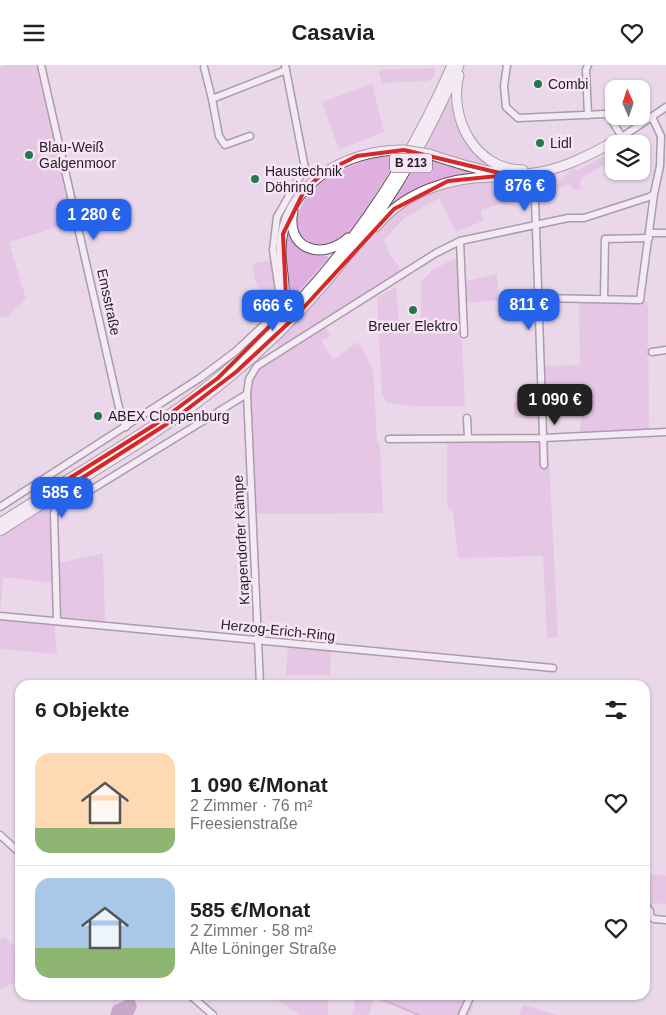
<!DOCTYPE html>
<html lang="de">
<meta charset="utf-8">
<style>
body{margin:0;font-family:Arial,sans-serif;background:#f6f6f6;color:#202124;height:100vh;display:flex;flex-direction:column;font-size:19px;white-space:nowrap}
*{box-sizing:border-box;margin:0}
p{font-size:16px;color:#757577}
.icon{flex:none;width:28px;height:28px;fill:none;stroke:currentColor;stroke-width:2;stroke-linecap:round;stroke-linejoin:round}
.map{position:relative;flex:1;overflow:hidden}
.drawer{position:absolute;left:15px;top:615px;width:635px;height:320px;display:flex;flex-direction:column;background:#fff;border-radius:15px;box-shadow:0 1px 4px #0004}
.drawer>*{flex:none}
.needle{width:32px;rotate:357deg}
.fabs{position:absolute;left:605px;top:15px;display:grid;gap:10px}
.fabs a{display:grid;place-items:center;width:45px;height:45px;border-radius:10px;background:#fff;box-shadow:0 1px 4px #0004;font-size:25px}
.price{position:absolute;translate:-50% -42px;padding:0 11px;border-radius:10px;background:#2563eb;color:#fff;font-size:16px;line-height:32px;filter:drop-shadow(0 1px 2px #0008)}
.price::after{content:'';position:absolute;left:50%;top:30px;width:15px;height:11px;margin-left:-8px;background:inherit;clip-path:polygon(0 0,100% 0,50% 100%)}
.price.current{background:#222;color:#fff}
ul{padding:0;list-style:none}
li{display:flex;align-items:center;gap:15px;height:125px;padding:0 20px}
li+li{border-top:1px solid #e0e0e0}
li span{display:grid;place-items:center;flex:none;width:140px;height:100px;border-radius:15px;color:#555}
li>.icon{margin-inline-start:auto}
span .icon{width:60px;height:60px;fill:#fffc;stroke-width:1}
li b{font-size:21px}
h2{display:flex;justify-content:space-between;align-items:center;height:60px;padding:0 20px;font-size:21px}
header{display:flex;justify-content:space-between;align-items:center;height:65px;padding:0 20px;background:#fff;font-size:22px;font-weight:700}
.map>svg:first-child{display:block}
.green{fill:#dfafdf}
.water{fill:#a16ea2}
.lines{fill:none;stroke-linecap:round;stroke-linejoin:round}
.stream{stroke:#a16ea2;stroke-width:1}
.minor-casing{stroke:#5f505f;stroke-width:9}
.highway-casing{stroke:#5f505f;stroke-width:11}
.minor{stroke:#fff;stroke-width:6}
.highway{stroke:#fff;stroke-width:9}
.highway-bridge-casing{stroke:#5f505f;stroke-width:11;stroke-linecap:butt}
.highway-bridge{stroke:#fff;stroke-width:9}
.marked{fill:none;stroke:#d62828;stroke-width:4;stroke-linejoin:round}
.poi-dot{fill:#23794c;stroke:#f7e5f7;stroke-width:2}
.labels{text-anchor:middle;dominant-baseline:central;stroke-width:5;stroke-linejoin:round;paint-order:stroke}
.shield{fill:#f7e5f7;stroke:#635963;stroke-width:1}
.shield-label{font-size:12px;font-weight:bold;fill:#231d23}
.poi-label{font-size:14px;fill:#231d23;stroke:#f7e5f7;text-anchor:start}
.street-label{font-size:14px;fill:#231d23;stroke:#f7e5f7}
</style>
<header><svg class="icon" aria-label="menu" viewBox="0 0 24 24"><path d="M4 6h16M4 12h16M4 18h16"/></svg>Casavia<svg class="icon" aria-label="heart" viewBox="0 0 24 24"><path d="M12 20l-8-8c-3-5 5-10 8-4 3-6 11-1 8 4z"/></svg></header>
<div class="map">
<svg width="666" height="950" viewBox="0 0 666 950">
<rect width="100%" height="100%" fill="#ead8ea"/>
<g class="green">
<path d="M7,0H36L74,157L9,177L26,234L6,253L3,250L0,253V2Z"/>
<path d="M435,3V11L428,16L382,18L378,5Z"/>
<path d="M372,19L384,67L339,85L322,37Z"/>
<path d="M448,37L453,39C457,67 469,90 497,102V105L459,95L426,82Z"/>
<path d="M383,91H399C387,110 357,164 340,176C322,188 291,175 298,150C308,115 352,98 383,91Z"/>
<path d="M603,91L605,93L604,100L581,113L580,121L582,124H574L570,119L558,123L556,120L572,104L579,105Z"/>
<path d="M421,94L432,95L474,109L390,141Z"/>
<path d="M474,114H529L530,129L481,145L483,156L456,167L439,133L403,154L384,175L389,188L402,206L280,282L276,278L383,155L423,128Z"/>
<path d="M289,165C294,179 302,188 318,190C323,191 325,190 329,192L290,237C291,212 282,190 289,165Z"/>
<path d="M458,192L465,341C436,342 415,342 387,338L382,330L377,232L396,222L400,267H421V218L432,205Z"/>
<path d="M271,195L276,233L261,238L252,199Z"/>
<path d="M497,209L498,235L464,238V217Z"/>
<path d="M579,236L648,237L649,365L580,368L581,352L514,353V337L543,335L542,301L580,300Z"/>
<path d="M325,262L331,271L321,276L333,295L358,277L373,304L377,375L380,382L383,448L256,449L250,329L252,313L257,305Z"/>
<path d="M548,374L558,572L547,573L543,491L458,493L453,447L447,441V375Z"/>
<path d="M51,441L54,518L3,512L0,548V473Z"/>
<path d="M103,488L105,558L64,554L61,550L59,498Z"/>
<path d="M0,553L54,558L57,589L0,584Z"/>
<path d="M288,581L331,585L330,610H286Z"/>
<path d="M645,808L666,811V839L654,838L651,842L645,838Z"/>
<path d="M4,872L19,885L20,915L0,924V874Z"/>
<path d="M277,930H328V950H300L277,935Z"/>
<path d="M352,930H470L467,936L474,939L470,950H415L374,933L369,950H352L355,939Z"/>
<path d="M523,940L557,950H519Z"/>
</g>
<path class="water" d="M130,933H134L137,942L133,950H110L113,941Z"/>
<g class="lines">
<path class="stream" d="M372,930L419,950"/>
<defs>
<g id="minor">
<path d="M41,0L120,347L126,362"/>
<path d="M507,0L504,21L506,42L518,53L605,49L609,51L622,72L666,42"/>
<path d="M204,2L212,34L286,5"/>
<path d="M212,34L219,71L225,80L250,71"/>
<path d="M588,50L586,5L588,0"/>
<path d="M535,134L544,400"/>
<path d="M650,168H666"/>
<path d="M460,176L464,269"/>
<path d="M539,233L640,235L654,129L660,101L661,71L652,52"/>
<path d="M604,234L605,174L649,173"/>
<path d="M652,287L666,285"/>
<path d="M247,329L260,620"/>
<path d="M467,353L468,373"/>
<path d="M389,374L543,373L666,367"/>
<path d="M40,417L54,442L59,444L63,442L247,329L249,314L257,301L436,188L460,176L568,153H584L649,132L654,129"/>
<path d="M0,442L200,313L236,286L270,254L280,232L273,185L277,152L305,103L285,0"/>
<path d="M56,444L54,449L57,556"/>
<path d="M0,551L553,603"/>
<path d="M0,770L20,788"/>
<path d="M645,840L650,846V851L654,854L666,855"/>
<path d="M190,930L213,950"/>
<path d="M462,950L471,930"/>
</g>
<g id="highway">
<path d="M459,10C448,52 475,105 523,105"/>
<path d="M429,89C515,118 542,118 622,72"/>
<path d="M293,146C285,183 321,197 348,173"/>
<path d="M376,162C404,127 449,112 493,112"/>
<path d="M276,255C291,232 281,211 281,185C282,120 346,84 404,85"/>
<path d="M51,425C98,396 145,368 190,335C306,247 394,134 452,0"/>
<path d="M54,431C106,399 158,368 206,331C319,245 404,130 459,0"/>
<path d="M0,458L41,432"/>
<path d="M0,466L44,438"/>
</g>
</defs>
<use href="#minor" class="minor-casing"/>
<use href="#highway" class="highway-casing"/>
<use href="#minor" class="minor"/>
<use href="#highway" class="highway"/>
<defs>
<g id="highway-bridge">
<path d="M404,85L429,89"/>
<path d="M41,432L51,425"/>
<path d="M44,438L54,431"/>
</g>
</defs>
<use href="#highway-bridge" class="highway-bridge-casing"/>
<use href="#highway-bridge" class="highway-bridge"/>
</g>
<path d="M0 0H666V950H0ZM404,85L508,110L448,116L394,144L295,252L236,307L173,355L49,434L46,428L159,357L218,313L276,255L286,232L283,169L305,124L325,107L357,91Z" fill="#ead8ea" fill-opacity=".55" fill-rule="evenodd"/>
<path class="marked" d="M404,85L508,110L448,116L394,144L295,252L236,307L173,355L49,434L46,428L159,357L218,313L276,255L286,232L283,169L305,124L325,107L357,91Z"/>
<g class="poi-dot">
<circle cx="538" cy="19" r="5"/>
<circle cx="540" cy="78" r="5"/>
<circle cx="29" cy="90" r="5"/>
<circle cx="255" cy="114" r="5"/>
<circle cx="413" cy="245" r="5"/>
<circle cx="98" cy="351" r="5"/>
</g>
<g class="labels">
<rect class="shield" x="390" y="88.5" width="42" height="19" rx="4"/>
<g class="shield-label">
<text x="411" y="98">B 213</text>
</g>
<g class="poi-label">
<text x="548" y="19">Combi</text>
<text x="550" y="78">Lidl</text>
<text x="39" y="82">Blau-Weiß<tspan x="39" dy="16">Galgenmoor</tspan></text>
<text x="265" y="106">Haustechnik<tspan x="265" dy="16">Döhring</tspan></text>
<text x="413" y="261" text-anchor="middle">Breuer Elektro</text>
<text x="108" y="351">ABEX Cloppenburg</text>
</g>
<g class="street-label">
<text transform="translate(109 237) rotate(78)">Emsstraße</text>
<text transform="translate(241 475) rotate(-93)">Krapendorfer Kämpe</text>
<text transform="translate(278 565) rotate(6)">Herzog-Erich-Ring</text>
</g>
</g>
</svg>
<div class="fabs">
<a><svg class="needle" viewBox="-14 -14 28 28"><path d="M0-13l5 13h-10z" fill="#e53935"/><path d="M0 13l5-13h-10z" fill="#757577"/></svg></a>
<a><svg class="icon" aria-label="layers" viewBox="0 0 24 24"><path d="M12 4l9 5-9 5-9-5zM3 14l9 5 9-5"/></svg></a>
</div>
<b class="price" style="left:525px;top:147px">876 €</b>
<b class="price" style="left:94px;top:176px">1 280 €</b>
<b class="price" style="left:529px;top:266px">811 €</b>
<b class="price" style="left:273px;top:267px">666 €</b>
<b class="price current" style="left:555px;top:361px">1 090 €</b>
<b class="price" style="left:62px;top:454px">585 €</b>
<section class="drawer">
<h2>6 Objekte<svg class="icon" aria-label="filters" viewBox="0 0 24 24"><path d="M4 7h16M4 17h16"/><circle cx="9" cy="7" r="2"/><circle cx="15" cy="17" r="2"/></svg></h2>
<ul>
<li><span style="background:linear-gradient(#ffd9b3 75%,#8fb573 0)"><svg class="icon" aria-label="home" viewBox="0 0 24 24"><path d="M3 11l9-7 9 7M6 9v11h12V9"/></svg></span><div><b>1 090 €/Monat</b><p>2 Zimmer · 76 m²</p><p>Freesienstraße</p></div><svg class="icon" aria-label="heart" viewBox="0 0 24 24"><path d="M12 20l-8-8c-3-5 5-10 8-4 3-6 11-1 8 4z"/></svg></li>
<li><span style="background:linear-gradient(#a9c7e8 70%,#8fb573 0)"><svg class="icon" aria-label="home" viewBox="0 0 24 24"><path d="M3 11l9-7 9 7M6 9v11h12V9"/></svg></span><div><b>585 €/Monat</b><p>2 Zimmer · 58 m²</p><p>Alte Löninger Straße</p></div><svg class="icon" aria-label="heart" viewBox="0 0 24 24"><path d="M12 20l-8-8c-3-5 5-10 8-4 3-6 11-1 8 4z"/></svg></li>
</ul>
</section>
</div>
